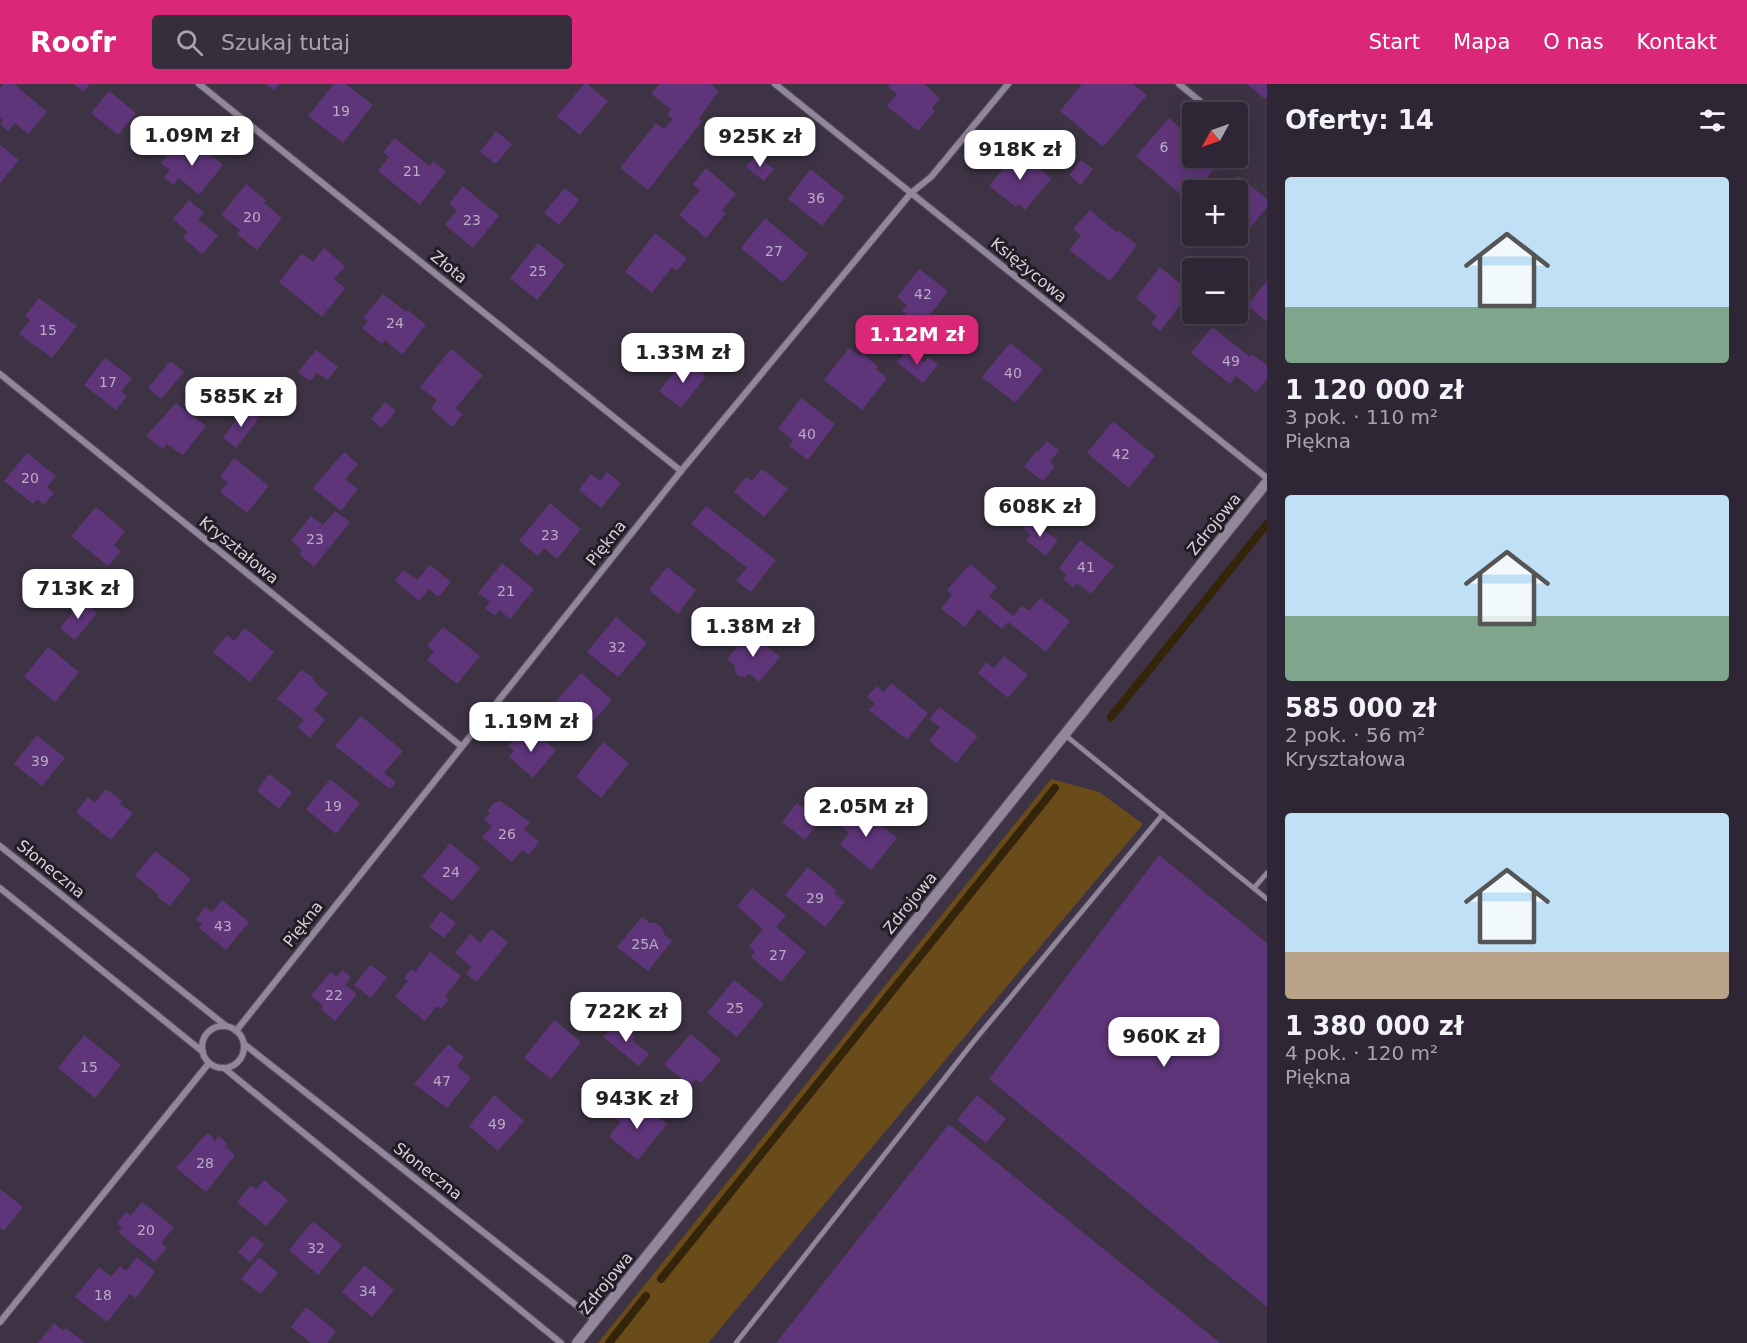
<!DOCTYPE html>
<html lang="pl">
<meta charset="utf-8">
<style>
body{margin:0;font-family:"DejaVu Sans",sans-serif;background:#362e3c;color:#f1f3f6;height:100vh;display:flex;flex-direction:column;font-size:22px;white-space:nowrap}
*{box-sizing:border-box;margin:0}
p{font-size:20px;color:#a7a5ac}
.icon{flex:none;width:33px;height:33px;fill:none;stroke:currentColor;stroke-width:2;stroke-linecap:round;stroke-linejoin:round}
.map{position:relative;flex:1;overflow:hidden}
.panel{display:flex;flex-direction:column;background:#2e2634;width:480px}
.panel>*{flex:none}
.needle{width:39px;rotate:230deg}
.controls{position:absolute;left:1182px;top:18px;display:grid;gap:12px}
.controls a{display:grid;place-items:center;width:66px;height:66px;border-radius:6px;background:#2e2634;box-shadow:0 3px 15px #0003,0 0 0 2px #49434f;font-size:30px}
.price{position:absolute;translate:-50% -51px;padding:0 14px;border-radius:12px;background:#fff;color:#222;font-size:20px;line-height:39px;filter:drop-shadow(0 2px 3px #0008)}
.price::after{content:'';position:absolute;left:50%;top:36px;width:18px;height:14px;margin-left:-9px;background:inherit;clip-path:polygon(0 0,100% 0,50% 100%)}
.price.current{background:#db2777;color:#fff}
ul{padding:0;list-style:none}
li{display:grid;align-content:center;gap:12px;height:318px;padding:0 18px}
li span{display:grid;place-items:center;height:186px;border-radius:6px;color:#555}
li>.icon{margin-inline-start:auto}
span .icon{width:108px;height:108px;fill:#fffc;stroke-width:1}
li b{font-size:26px}
h2{display:flex;justify-content:space-between;align-items:center;height:72px;padding:0 18px;font-size:26px}
header{display:flex;align-items:center;gap:36px;box-sizing:border-box;height:84px;padding:0 30px;background:#db2777;color:#fff}
header strong{font-size:28px}
nav{display:flex;gap:33px;margin-inline-start:auto;font-size:21px}
.search{width:420px;height:54px;background:#362e3c;display:flex;align-items:center;gap:15px;box-sizing:border-box;padding:0 21px;border-radius:6px;color:#a7a5ac;font-size:22px}
main{display:flex;flex:1;min-height:0}
.map>svg:first-child{display:block}
.green{fill:#6a4c1b}
.lines{fill:none;stroke-linecap:round;stroke-linejoin:round}
.stream{stroke:#34240a;stroke-width:8}
.building{fill:#5e3579}
.service-casing{stroke:#574f5d;stroke-width:6}
.minor-casing{stroke:#574f5d;stroke-width:8}
.tertiary-casing{stroke:#574f5d;stroke-width:12}
.service{stroke:#92869b;stroke-width:4.5}
.minor{stroke:#92869b;stroke-width:6}
.tertiary{stroke:#92869b;stroke-width:10}
.labels{text-anchor:middle;dominant-baseline:central;stroke-width:6;stroke-linejoin:round;paint-order:stroke}
.number-label{font-size:14px;fill:#baacc5}
.street-label{font-size:16px;fill:#d9d3de;stroke:#211d25}
</style>
<header>
<strong>Roofr</strong>
<div class="search"><svg class="icon" aria-label="search" viewBox="0 0 24 24"><circle cx="10" cy="10" r="6"/><path d="M15 15l6 6"/></svg>Szukaj tutaj</div>
<nav><a>Start</a><a>Mapa</a><a>O nas</a><a>Kontakt</a></nav>
</header>
<main>
<div class="map">
<svg width="1267" height="1259" viewBox="0 0 1267 1259">
<rect width="100%" height="100%" fill="#3d3345"/>
<path class="green" d="M1051,695L1099,708L1143,740L708,1259H598Z"/>
<g class="lines">
<g class="stream">
<path d="M1111,633L1267,440"/>
<path d="M661,1195L1055,704"/>
<path d="M609,1259L646,1212"/>
</g>
</g>
<g class="building">
<path d="M3,0H14L47,28L28,50L15,39L8,47L0,40L3,36L0,34V4Z"/>
<path d="M74,0H90L83,8Z"/>
<path d="M266,0H279L274,6Z"/>
<path d="M334,0H346L373,21L343,59L308,32Z"/>
<path d="M584,0H587L608,17L580,51L557,32Z"/>
<path d="M659,0H710L719,7L699,34L702,37L648,106L620,84L656,39L664,45L673,35L667,31L671,25L651,10Z"/>
<path d="M891,0H924L940,14L932,24L935,27L918,47L887,22L897,10L888,3Z"/>
<path d="M1082,0H1133L1147,11L1103,63L1060,27Z"/>
<path d="M1247,0H1267V13L1265,15Z"/>
<path d="M109,7L136,29L118,51L91,29Z"/>
<path d="M1169,34L1192,54V74H1215L1220,78L1196,106H1192V110L1187,116L1136,72Z"/>
<path d="M496,47L512,60L496,80L480,68Z"/>
<path d="M395,54L429,82L433,77L446,87L420,121L378,87L389,73L383,68Z"/>
<path d="M193,56L223,81L199,111L179,94L173,101L164,93L170,86L161,79L174,63L182,69Z"/>
<path d="M0,61L19,76L0,99Z"/>
<path d="M1019,66L1051,95L1025,126L1018,120L1016,123L989,102Z"/>
<path d="M756,71L774,85L764,97L746,83Z"/>
<path d="M1081,76L1093,85L1081,101L1069,91Z"/>
<path d="M706,84L736,110L722,126L726,129L706,154L679,131L700,106L693,100Z"/>
<path d="M810,85L845,113L822,142L788,115Z"/>
<path d="M1239,92L1267,115V123L1244,152L1238,146V106H1227Z"/>
<path d="M246,100L266,116L264,119L282,134L257,166L237,150L240,146L221,131Z"/>
<path d="M463,102L499,132L473,164L445,141L457,126L449,120Z"/>
<path d="M565,104L579,116L559,141L544,129Z"/>
<path d="M189,116L204,129L198,135L218,152L202,170L183,154L188,148L173,135Z"/>
<path d="M1090,126L1116,148L1118,146L1137,161L1110,197L1069,166L1081,151L1073,145Z"/>
<path d="M765,134L808,170L783,199L741,164Z"/>
<path d="M655,149L687,174L677,187L672,183L652,209L625,188Z"/>
<path d="M538,159L565,181L537,216L510,194Z"/>
<path d="M324,164L345,182L334,195L345,204L322,233L279,198L302,169L313,178Z"/>
<path d="M1160,183L1191,208L1160,247L1151,240L1157,232L1136,214Z"/>
<path d="M919,185L948,207L926,236L917,229L913,235L902,227L907,221L897,213Z"/>
<path d="M1267,197V238L1247,221Z"/>
<path d="M383,210L406,228L408,226L426,241L402,271L385,256L382,260L362,244L368,237L363,234Z"/>
<path d="M39,214L77,242L52,274L19,250L30,236L25,232Z"/>
<path d="M1212,243L1250,273L1252,270L1267,281V295L1256,308L1236,292L1230,300L1191,269Z"/>
<path d="M1010,259L1043,285L1015,319L982,293Z"/>
<path d="M849,264L860,272L862,269L878,283L876,285L887,294L862,326L824,296Z"/>
<path d="M451,265L483,291L455,325L463,330L452,343L431,325L437,316L420,303Z"/>
<path d="M908,265L924,278L928,273L938,281L923,299L897,278Z"/>
<path d="M316,266L338,283L327,296L317,289L310,297L298,288Z"/>
<path d="M105,274L132,294L121,307L127,312L116,326L84,301Z"/>
<path d="M685,275L706,292L681,324L659,307Z"/>
<path d="M170,277L184,288L161,315L148,304Z"/>
<path d="M801,314L835,340L808,376L789,362L793,356L778,345Z"/>
<path d="M385,318L396,327L382,344L371,335Z"/>
<path d="M176,319L206,342L183,371L167,360L163,365L146,352Z"/>
<path d="M245,324L259,334L236,364L223,354Z"/>
<path d="M1113,337L1155,372L1129,404L1087,369Z"/>
<path d="M1047,357L1059,366L1050,378L1055,382L1043,397L1024,383L1036,367L1038,368Z"/>
<path d="M344,368L358,380L345,395L358,405L341,427L313,404Z"/>
<path d="M27,369L56,392L47,403L54,409L44,421L37,415L33,420L4,397Z"/>
<path d="M234,374L269,402L247,429L220,408L228,398L220,393Z"/>
<path d="M762,385L788,405L764,433L734,408L746,393L752,397Z"/>
<path d="M607,388L621,399L601,424L579,406L591,390L600,397Z"/>
<path d="M550,419L581,445L557,475L544,464L538,472L519,457Z"/>
<path d="M706,422L776,476L751,508L736,497L747,484L691,440Z"/>
<path d="M96,423L125,447L114,461L121,467L108,482L71,452Z"/>
<path d="M335,427L350,438L314,483L299,470L302,466L291,457L311,432L323,441Z"/>
<path d="M1031,436L1058,457L1046,472L1026,456L1031,451L1024,445Z"/>
<path d="M1080,456L1114,482L1091,510L1077,499L1073,503L1063,495L1067,491L1059,484Z"/>
<path d="M502,479L534,505L510,535L499,526L495,532L485,524L490,518L478,509Z"/>
<path d="M970,480L997,503L989,512L1013,532L1022,521L1029,527L1040,514L1070,537L1046,568L1008,538L1002,545L978,525L965,543L941,525L952,511L947,506Z"/>
<path d="M430,481L451,498L438,513L429,505L419,517L395,497L403,486L417,496Z"/>
<path d="M667,483L696,506L678,530L649,506Z"/>
<path d="M82,517L97,529L75,556L60,544Z"/>
<path d="M616,533L647,559L618,593L587,568Z"/>
<path d="M443,543L480,572L457,600L427,576L434,568L427,562Z"/>
<path d="M245,544L274,568L250,598L213,568L227,551L234,557Z"/>
<path d="M750,548L780,573L759,598L749,589L746,593H740L735,589V582L727,575Z"/>
<path d="M48,563L79,588L55,618L24,593Z"/>
<path d="M1004,572L1028,591L1008,614L978,589L986,578L994,584Z"/>
<path d="M301,586L311,592L317,600L328,609L314,626L325,636L310,654L298,643L304,636L277,615Z"/>
<path d="M581,589L612,616L584,648L576,640L571,646L560,637L565,631L553,621Z"/>
<path d="M891,599L928,629L907,656L869,626L875,619L867,613L877,602L884,608Z"/>
<path d="M939,623L978,652L956,679L929,657L940,643L929,635Z"/>
<path d="M361,632L403,667L384,689L396,698L390,705L335,662Z"/>
<path d="M533,647L556,666L533,694L509,673L514,667L508,662L517,652L524,657Z"/>
<path d="M37,651L65,674L42,702L14,680Z"/>
<path d="M603,658L629,679L601,714L576,693Z"/>
<path d="M269,690L292,708L279,725L257,707Z"/>
<path d="M330,695L360,719L336,750L306,725Z"/>
<path d="M106,705L122,717L120,720L133,729L111,756L76,728L88,713L95,719Z"/>
<path d="M500,717L530,738L524,746L539,758L529,771L522,766L512,778L482,753L492,742L484,736L490,729L487,727L494,719Z"/>
<path d="M797,719L820,736L805,756L782,738Z"/>
<path d="M859,721L867,727L866,729L897,754L871,786L840,761L849,749L841,742Z"/>
<path d="M450,759L480,784L453,817L422,793Z"/>
<path d="M155,767L191,795L170,822L157,813L159,811L135,792Z"/>
<path d="M1159,771L1267,859V1223L989,995Z"/>
<path d="M808,783L836,806L834,809L845,818L825,843L785,811Z"/>
<path d="M752,804L786,831L776,843L806,868L781,898L751,873L755,868L749,862L763,845L737,822Z"/>
<path d="M222,816L249,838L226,866L199,844L202,840L196,835L205,823L212,828Z"/>
<path d="M441,827L456,839L444,854L429,843Z"/>
<path d="M642,833L650,839H656L663,845L664,850L672,857L648,887L617,863Z"/>
<path d="M491,845L508,858L477,898L466,890L472,883L455,869L470,850L480,859Z"/>
<path d="M430,868L461,892L445,912L449,916L441,925L437,922L425,937L395,913L408,897L404,894L411,885L415,888Z"/>
<path d="M370,881L387,893L371,914L354,901Z"/>
<path d="M342,886L351,893L345,901L357,910L335,937L321,925L323,922L311,912L330,888L337,893Z"/>
<path d="M734,896L764,920L737,953L707,929Z"/>
<path d="M554,936L581,958L551,995L524,974Z"/>
<path d="M616,937L635,952L632,956L649,970L639,982L603,953Z"/>
<path d="M691,950L721,976L701,999L696,995L690,1002L664,980Z"/>
<path d="M84,951L121,981L95,1014L58,984Z"/>
<path d="M448,960L464,973L457,982L471,994L447,1024L414,1000Z"/>
<path d="M494,1011L524,1037L498,1067L469,1042Z"/>
<path d="M977,1011L1006,1035L986,1059L957,1036Z"/>
<path d="M637,1017L667,1040L638,1076L609,1053L620,1038L614,1033L621,1024L627,1029Z"/>
<path d="M949,1040L1220,1259H776Z"/>
<path d="M207,1049L214,1054L213,1056L214,1058L219,1052L228,1060L224,1065L227,1064L234,1070V1073L206,1108L176,1084Z"/>
<path d="M264,1096L288,1116L266,1142L237,1118L251,1101L256,1105Z"/>
<path d="M0,1105L23,1123L4,1147L0,1144Z"/>
<path d="M142,1118L174,1143L161,1159L167,1164L155,1178L118,1148L122,1143L117,1139L126,1128L131,1132Z"/>
<path d="M313,1137L342,1161L318,1191L289,1166Z"/>
<path d="M253,1151L264,1161L250,1178L238,1168Z"/>
<path d="M137,1173L155,1188L136,1214L130,1210L107,1238L75,1213L99,1183L111,1193L120,1182L126,1187Z"/>
<path d="M259,1173L278,1189L261,1210L241,1195Z"/>
<path d="M364,1181L394,1206L372,1233L342,1208Z"/>
<path d="M306,1223L336,1247L327,1259H311L291,1243Z"/>
<path d="M54,1239L63,1247L66,1244L85,1259H38Z"/>
</g>
<g class="lines">
<defs>
<g id="service">
<path d="M1065,651L1267,815"/>
<path d="M1254,804L1267,789"/>
<path d="M736,1259L974,957L1163,730"/>
</g>
<g id="minor">
<path d="M199,0L681,387"/>
<path d="M775,0L1267,394"/>
<path d="M1179,0L1213,28"/>
<path d="M0,290L461,662"/>
<path d="M0,762L226,942"/>
<path d="M0,804L203,968"/>
<circle cx="223" cy="963" r="21"/>
<path d="M236,947L681,387L911,109L931,93L1008,0"/>
<path d="M244,960L595,1236"/>
<path d="M224,984L561,1259"/>
<path d="M0,1238L209,979"/>
</g>
<path id="tertiary" d="M577,1259L1267,398"/>
</defs>
<use href="#service" class="service-casing"/>
<use href="#minor" class="minor-casing"/>
<use href="#tertiary" class="tertiary-casing"/>
<use href="#service" class="service"/>
<use href="#minor" class="minor"/>
<use href="#tertiary" class="tertiary"/>
</g>
<g class="labels">
<g class="number-label">
<text x="341" y="27">19</text>
<text x="1164" y="63">6</text>
<text x="412" y="87">21</text>
<text x="816" y="114">36</text>
<text x="252" y="133">20</text>
<text x="472" y="136">23</text>
<text x="774" y="167">27</text>
<text x="538" y="187">25</text>
<text x="923" y="210">42</text>
<text x="395" y="239">24</text>
<text x="48" y="246">15</text>
<text x="1231" y="277">49</text>
<text x="1013" y="289">40</text>
<text x="108" y="298">17</text>
<text x="807" y="350">40</text>
<text x="1121" y="370">42</text>
<text x="30" y="394">20</text>
<text x="550" y="451">23</text>
<text x="315" y="455">23</text>
<text x="1086" y="483">41</text>
<text x="506" y="507">21</text>
<text x="617" y="563">32</text>
<text x="40" y="677">39</text>
<text x="333" y="722">19</text>
<text x="507" y="750">26</text>
<text x="451" y="788">24</text>
<text x="815" y="814">29</text>
<text x="223" y="842">43</text>
<text x="645" y="860">25A</text>
<text x="778" y="871">27</text>
<text x="334" y="911">22</text>
<text x="735" y="924">25</text>
<text x="89" y="983">15</text>
<text x="442" y="997">47</text>
<text x="497" y="1040">49</text>
<text x="205" y="1079">28</text>
<text x="146" y="1146">20</text>
<text x="316" y="1164">32</text>
<text x="368" y="1207">34</text>
<text x="103" y="1211">18</text>
</g>
<g class="street-label">
<text transform="translate(449 183) rotate(39)">Złota</text>
<text transform="translate(1029 186) rotate(39)">Księżycowa</text>
<text transform="translate(1214 440) rotate(-51)">Zdrojowa</text>
<text transform="translate(606 459) rotate(-51)">Piękna</text>
<text transform="translate(239 466) rotate(39)">Kryształowa</text>
<text transform="translate(51 785) rotate(39)">Słoneczna</text>
<text transform="translate(910 819) rotate(-51)">Zdrojowa</text>
<text transform="translate(303 840) rotate(-52)">Piękna</text>
<text transform="translate(428 1087) rotate(38)">Słoneczna</text>
<text transform="translate(606 1199) rotate(-51)">Zdrojowa</text>
</g>
</g>
</svg>
<div class="controls">
<a><svg class="needle" viewBox="-14 -14 28 28"><path d="M0-13l5 13h-10z" fill="#e53935"/><path d="M0 13l5-13h-10z" fill="#a7a5ac"/></svg></a>
<a>+</a>
<a>−</a>
</div>
<b class="price" style="left:192px;top:83px">1.09M zł</b>
<b class="price" style="left:760px;top:84px">925K zł</b>
<b class="price" style="left:1020px;top:97px">918K zł</b>
<b class="price current" style="left:917px;top:282px">1.12M zł</b>
<b class="price" style="left:683px;top:300px">1.33M zł</b>
<b class="price" style="left:241px;top:344px">585K zł</b>
<b class="price" style="left:1040px;top:454px">608K zł</b>
<b class="price" style="left:78px;top:536px">713K zł</b>
<b class="price" style="left:753px;top:574px">1.38M zł</b>
<b class="price" style="left:531px;top:669px">1.19M zł</b>
<b class="price" style="left:866px;top:754px">2.05M zł</b>
<b class="price" style="left:626px;top:959px">722K zł</b>
<b class="price" style="left:1164px;top:984px">960K zł</b>
<b class="price" style="left:637px;top:1046px">943K zł</b>
</div>
<section class="panel">
<h2>Oferty: 14<svg class="icon" aria-label="filters" viewBox="0 0 24 24"><path d="M4 7h16M4 17h16"/><circle cx="9" cy="7" r="2"/><circle cx="15" cy="17" r="2"/></svg></h2>
<ul>
<li><span style="background:linear-gradient(#bfe0f5 70%,#7fa58c 0)"><svg class="icon" aria-label="home" viewBox="0 0 24 24"><path d="M3 11l9-7 9 7M6 9v11h12V9"/></svg></span><div><b>1 120 000 zł</b><p>3 pok. · 110 m²</p><p>Piękna</p></div></li>
<li><span style="background:linear-gradient(#bfe0f5 65%,#7fa58c 0)"><svg class="icon" aria-label="home" viewBox="0 0 24 24"><path d="M3 11l9-7 9 7M6 9v11h12V9"/></svg></span><div><b>585 000 zł</b><p>2 pok. · 56 m²</p><p>Kryształowa</p></div></li>
<li><span style="background:linear-gradient(#bfe0f5 75%,#b9a48a 0)"><svg class="icon" aria-label="home" viewBox="0 0 24 24"><path d="M3 11l9-7 9 7M6 9v11h12V9"/></svg></span><div><b>1 380 000 zł</b><p>4 pok. · 120 m²</p><p>Piękna</p></div></li>
</ul>
</section>
</main>
